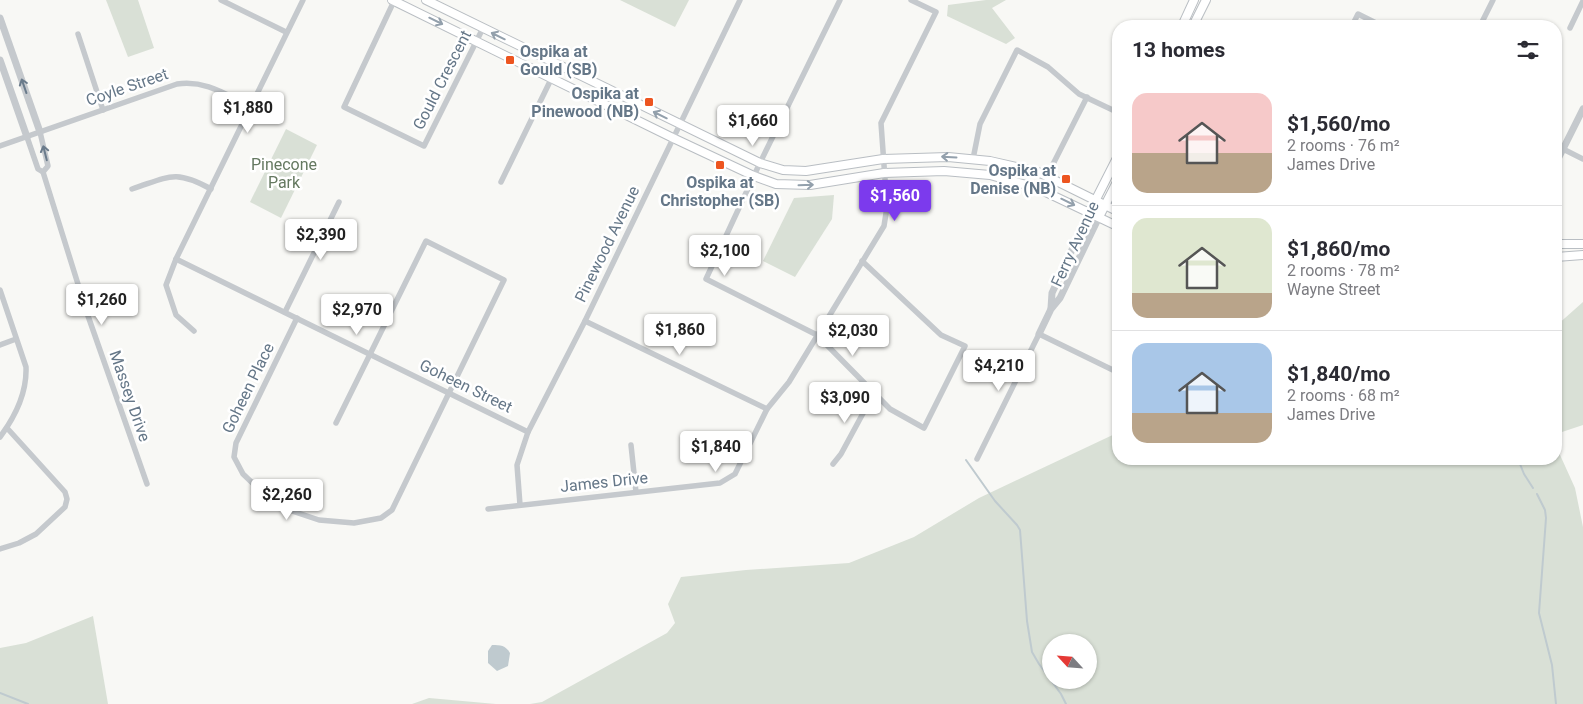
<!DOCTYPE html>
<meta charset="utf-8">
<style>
body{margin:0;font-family:Roboto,sans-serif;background:#f2f2f3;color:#2b2b33;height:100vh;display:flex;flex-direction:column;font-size:19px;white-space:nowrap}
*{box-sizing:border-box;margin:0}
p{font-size:16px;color:#7c7c81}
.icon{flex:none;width:28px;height:28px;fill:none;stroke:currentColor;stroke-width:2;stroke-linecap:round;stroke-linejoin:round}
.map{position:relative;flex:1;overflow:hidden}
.panel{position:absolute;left:1112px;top:20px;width:450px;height:445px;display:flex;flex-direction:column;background:#fff;border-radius:20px;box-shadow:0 1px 4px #0004}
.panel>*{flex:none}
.needle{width:32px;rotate:296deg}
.fabs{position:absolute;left:1042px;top:634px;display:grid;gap:10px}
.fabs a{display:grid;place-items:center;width:55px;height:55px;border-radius:50%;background:#fff;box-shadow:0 1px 4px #0004;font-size:25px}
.price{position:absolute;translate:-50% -42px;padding:0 11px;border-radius:5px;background:#fff;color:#222;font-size:16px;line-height:32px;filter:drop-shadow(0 1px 2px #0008)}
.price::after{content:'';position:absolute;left:50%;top:30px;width:15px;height:11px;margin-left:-8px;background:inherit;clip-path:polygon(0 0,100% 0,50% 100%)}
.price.active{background:#7c3aed;color:#fff}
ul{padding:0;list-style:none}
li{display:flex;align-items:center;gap:15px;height:125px;padding:0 20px}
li+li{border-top:1px solid #e1e1e2}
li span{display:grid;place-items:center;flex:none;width:140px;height:100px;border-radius:15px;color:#555}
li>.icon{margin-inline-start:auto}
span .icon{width:60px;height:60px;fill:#fffc;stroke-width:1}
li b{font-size:21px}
h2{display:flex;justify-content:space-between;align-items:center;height:60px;padding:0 20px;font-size:21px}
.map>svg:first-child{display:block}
.green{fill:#d9e0d6;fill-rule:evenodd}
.water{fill:#bfcacf}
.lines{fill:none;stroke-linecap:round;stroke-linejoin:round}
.stream{stroke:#bfcacf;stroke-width:2}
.secondary-casing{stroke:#b9bec3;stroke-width:10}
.minor{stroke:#c5c9cd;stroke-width:5.5}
.tertiary{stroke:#c5c9cd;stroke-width:7}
.secondary{stroke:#fff;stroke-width:8}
.oneway{stroke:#93a0ac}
.oneway2{stroke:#6a7b8b}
.poi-dot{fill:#ed5520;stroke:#fff;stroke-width:2}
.labels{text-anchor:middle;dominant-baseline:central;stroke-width:5;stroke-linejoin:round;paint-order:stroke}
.poi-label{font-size:16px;font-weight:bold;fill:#657788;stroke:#fff;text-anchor:end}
.street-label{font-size:16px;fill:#657788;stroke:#fff}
.park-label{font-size:16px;fill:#657961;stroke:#fff}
</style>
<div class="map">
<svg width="1583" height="704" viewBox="0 0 1583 704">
<rect width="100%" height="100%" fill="#f8f8f5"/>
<g class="green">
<path d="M106,0H138L154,48L128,57Z"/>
<path d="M620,0H689L675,27Z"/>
<path d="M986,0H1006L992,8L1015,38L1006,44L947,16L948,5Z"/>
<path d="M286,129L317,145L281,218L250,202Z"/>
<path d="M834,195L832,219L795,277L763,261L794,198Z"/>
<path d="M1583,302V425L1556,434V326Z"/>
<path d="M1119,432V459H1556V446L1575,488L1583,527V704H530L542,702L667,633L675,623L668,604L681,577L746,570L849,563L914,537L979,498ZM1051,642H1089V680H1051Z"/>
<path d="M93,616L108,704H0V648L26,643Z"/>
<path d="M429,698L496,704H412Z"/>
</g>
<path class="water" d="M492,645C501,645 505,645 510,653L508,666L497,671L488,663V651Z"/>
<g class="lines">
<g class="stream">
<path d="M1518,459L1524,474L1533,488"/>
<path d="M966,460L995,501L1017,525L1020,530L1027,621L1032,652L1039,664L1061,694L1066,704"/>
<path d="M1537,494L1545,510L1546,518L1539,613L1552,665L1556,704"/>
<path d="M0,693L28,704"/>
</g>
<defs>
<g id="secondary">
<path d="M392,0L673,138L754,176L776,184L810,185L884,173L944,171L990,175L1037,188L1119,227"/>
<path d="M426,0L760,163L783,170L806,171L883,159L948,157L990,161L1038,172L1119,212"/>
<path d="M1182,26L1194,0"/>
<path d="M1193,26L1206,0"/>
<path d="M1089,213L1119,154"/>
<path d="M1099,217L1119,178"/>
<path d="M1556,244H1583"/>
<path d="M1556,257L1583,255"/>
</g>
</defs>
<use href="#secondary" class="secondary-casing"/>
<g class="minor">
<path d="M221,0L286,32"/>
<path d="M840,0L758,167L706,279L817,335L890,409L924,428L965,346L941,335L862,261"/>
<path d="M394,1L344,107L424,146L483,28"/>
<path d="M1352,26L1358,14L1382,26"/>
<path d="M1480,26L1493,0"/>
<path d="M1570,28L1583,1"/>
<path d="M78,34L103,110"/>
<path d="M40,132L48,166L43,172"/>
<path d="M27,137L38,169L43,172L87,313L147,484"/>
<path d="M0,146L177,84C206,80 225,94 250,106"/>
<path d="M1563,149L1583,159"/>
<path d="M973,159L980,124L1017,50L1048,67L1079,94L1119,113"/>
<path d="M1047,176L1087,97"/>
<path d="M501,182L558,65"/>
<path d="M132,189C169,177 174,169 211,189"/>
<path d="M176,259L528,432"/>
<path d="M0,290L26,367C27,393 15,417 0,437"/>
<path d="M285,312L339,202"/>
<path d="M297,318L236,443L234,457L243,474L263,493L292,511L319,520L354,523L381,518L392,510L504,280L426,241L336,423"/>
<path d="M585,321L767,409"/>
<path d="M194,331L176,315L166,285L176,259L303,0"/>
<path d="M0,345L16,339"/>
<path d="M631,445L636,492"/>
<path d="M977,459L1039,334L1119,373"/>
<path d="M833,464L841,454L874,393"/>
<path d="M520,505L517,465L528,432L585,321L740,0"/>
<path d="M488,509L720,483L735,474L767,409L789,382L884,226L887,207L881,123L936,12L911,0"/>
<path d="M0,549L19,543L36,534L65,507L67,499L65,492L7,428"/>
</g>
<g class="tertiary">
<path d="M0,18L40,132"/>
<path d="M0,60L27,137"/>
<path d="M1556,163L1583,109"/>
<path d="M1051,308L1052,293L1089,213"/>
<path d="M1039,334L1051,309L1060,298L1099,217"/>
</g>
<use href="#secondary" class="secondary"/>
</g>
<defs><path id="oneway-shaft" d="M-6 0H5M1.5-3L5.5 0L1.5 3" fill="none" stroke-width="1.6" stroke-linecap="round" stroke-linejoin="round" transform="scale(1.25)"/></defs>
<g class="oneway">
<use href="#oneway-shaft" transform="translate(436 21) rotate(26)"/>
<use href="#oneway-shaft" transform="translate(498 36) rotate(-154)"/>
<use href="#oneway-shaft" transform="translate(660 115) rotate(-154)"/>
<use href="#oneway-shaft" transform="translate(949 157) rotate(-177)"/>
<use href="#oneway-shaft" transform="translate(806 185) rotate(-2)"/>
<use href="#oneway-shaft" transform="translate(1068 202) rotate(26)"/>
</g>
<g class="oneway2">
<use href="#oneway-shaft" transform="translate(24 86) rotate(-109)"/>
<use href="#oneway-shaft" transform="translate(45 153) rotate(-104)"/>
</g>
<g class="poi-dot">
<rect x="505" y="55" width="10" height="10" rx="2.5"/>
<rect x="644" y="97" width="10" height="10" rx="2.5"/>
<rect x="715" y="160" width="10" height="10" rx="2.5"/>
<rect x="1061" y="174" width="10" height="10" rx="2.5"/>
</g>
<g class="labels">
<g class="poi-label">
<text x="520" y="51" text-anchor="start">Ospika at<tspan x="520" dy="18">Gould (SB)</tspan></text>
<text x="639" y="93">Ospika at<tspan x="639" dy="18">Pinewood (NB)</tspan></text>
<text x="1056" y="170">Ospika at<tspan x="1056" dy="18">Denise (NB)</tspan></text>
<text x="720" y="182" text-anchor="middle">Ospika at<tspan x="720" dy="18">Christopher (SB)</tspan></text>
</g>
<g class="street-label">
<text transform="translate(442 80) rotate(-63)">Gould Crescent</text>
<text transform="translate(127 87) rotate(-19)">Coyle Street</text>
<text transform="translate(607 244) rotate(-64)">Pinewood Avenue</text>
<text transform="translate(1075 244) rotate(-65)">Ferry Avenue</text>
<text transform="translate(466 386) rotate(26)">Goheen Street</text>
<text transform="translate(248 388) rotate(-64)">Goheen Place</text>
<text transform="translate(130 396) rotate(71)">Massey Drive</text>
<text transform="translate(604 482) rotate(-6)">James Drive</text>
</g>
<g class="park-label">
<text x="284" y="164">Pinecone<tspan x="284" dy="18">Park</tspan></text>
</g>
</g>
</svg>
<div class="fabs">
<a><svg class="needle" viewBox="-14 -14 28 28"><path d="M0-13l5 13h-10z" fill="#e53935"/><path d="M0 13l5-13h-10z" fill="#7c7c81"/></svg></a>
</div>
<b class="price" style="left:248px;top:134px">$1,880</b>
<b class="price" style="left:753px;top:147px">$1,660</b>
<b class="price active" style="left:895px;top:222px">$1,560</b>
<b class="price" style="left:321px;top:261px">$2,390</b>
<b class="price" style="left:725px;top:277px">$2,100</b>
<b class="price" style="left:102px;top:326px">$1,260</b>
<b class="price" style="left:357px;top:336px">$2,970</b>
<b class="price" style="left:680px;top:356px">$1,860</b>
<b class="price" style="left:853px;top:357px">$2,030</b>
<b class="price" style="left:999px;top:392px">$4,210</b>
<b class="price" style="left:845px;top:424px">$3,090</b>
<b class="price" style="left:716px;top:473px">$1,840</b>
<b class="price" style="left:287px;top:521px">$2,260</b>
<section class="panel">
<h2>13 homes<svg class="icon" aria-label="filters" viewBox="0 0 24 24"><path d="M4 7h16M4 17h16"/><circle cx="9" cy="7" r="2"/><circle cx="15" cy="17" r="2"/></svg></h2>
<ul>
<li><span style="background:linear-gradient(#f6c9c9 60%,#b9a48a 0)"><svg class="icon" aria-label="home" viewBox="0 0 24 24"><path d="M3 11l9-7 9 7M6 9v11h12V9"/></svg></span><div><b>$1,560/mo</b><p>2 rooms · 76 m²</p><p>James Drive</p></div></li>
<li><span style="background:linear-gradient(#dfe7d0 75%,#b9a48a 0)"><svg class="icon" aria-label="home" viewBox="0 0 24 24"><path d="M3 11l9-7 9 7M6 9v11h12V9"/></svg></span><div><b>$1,860/mo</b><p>2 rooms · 78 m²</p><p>Wayne Street</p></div></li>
<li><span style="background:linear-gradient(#a9c7e8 70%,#b9a48a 0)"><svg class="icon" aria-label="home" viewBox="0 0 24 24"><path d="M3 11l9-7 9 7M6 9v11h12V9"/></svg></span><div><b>$1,840/mo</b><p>2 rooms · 68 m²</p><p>James Drive</p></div></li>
</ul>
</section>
</div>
